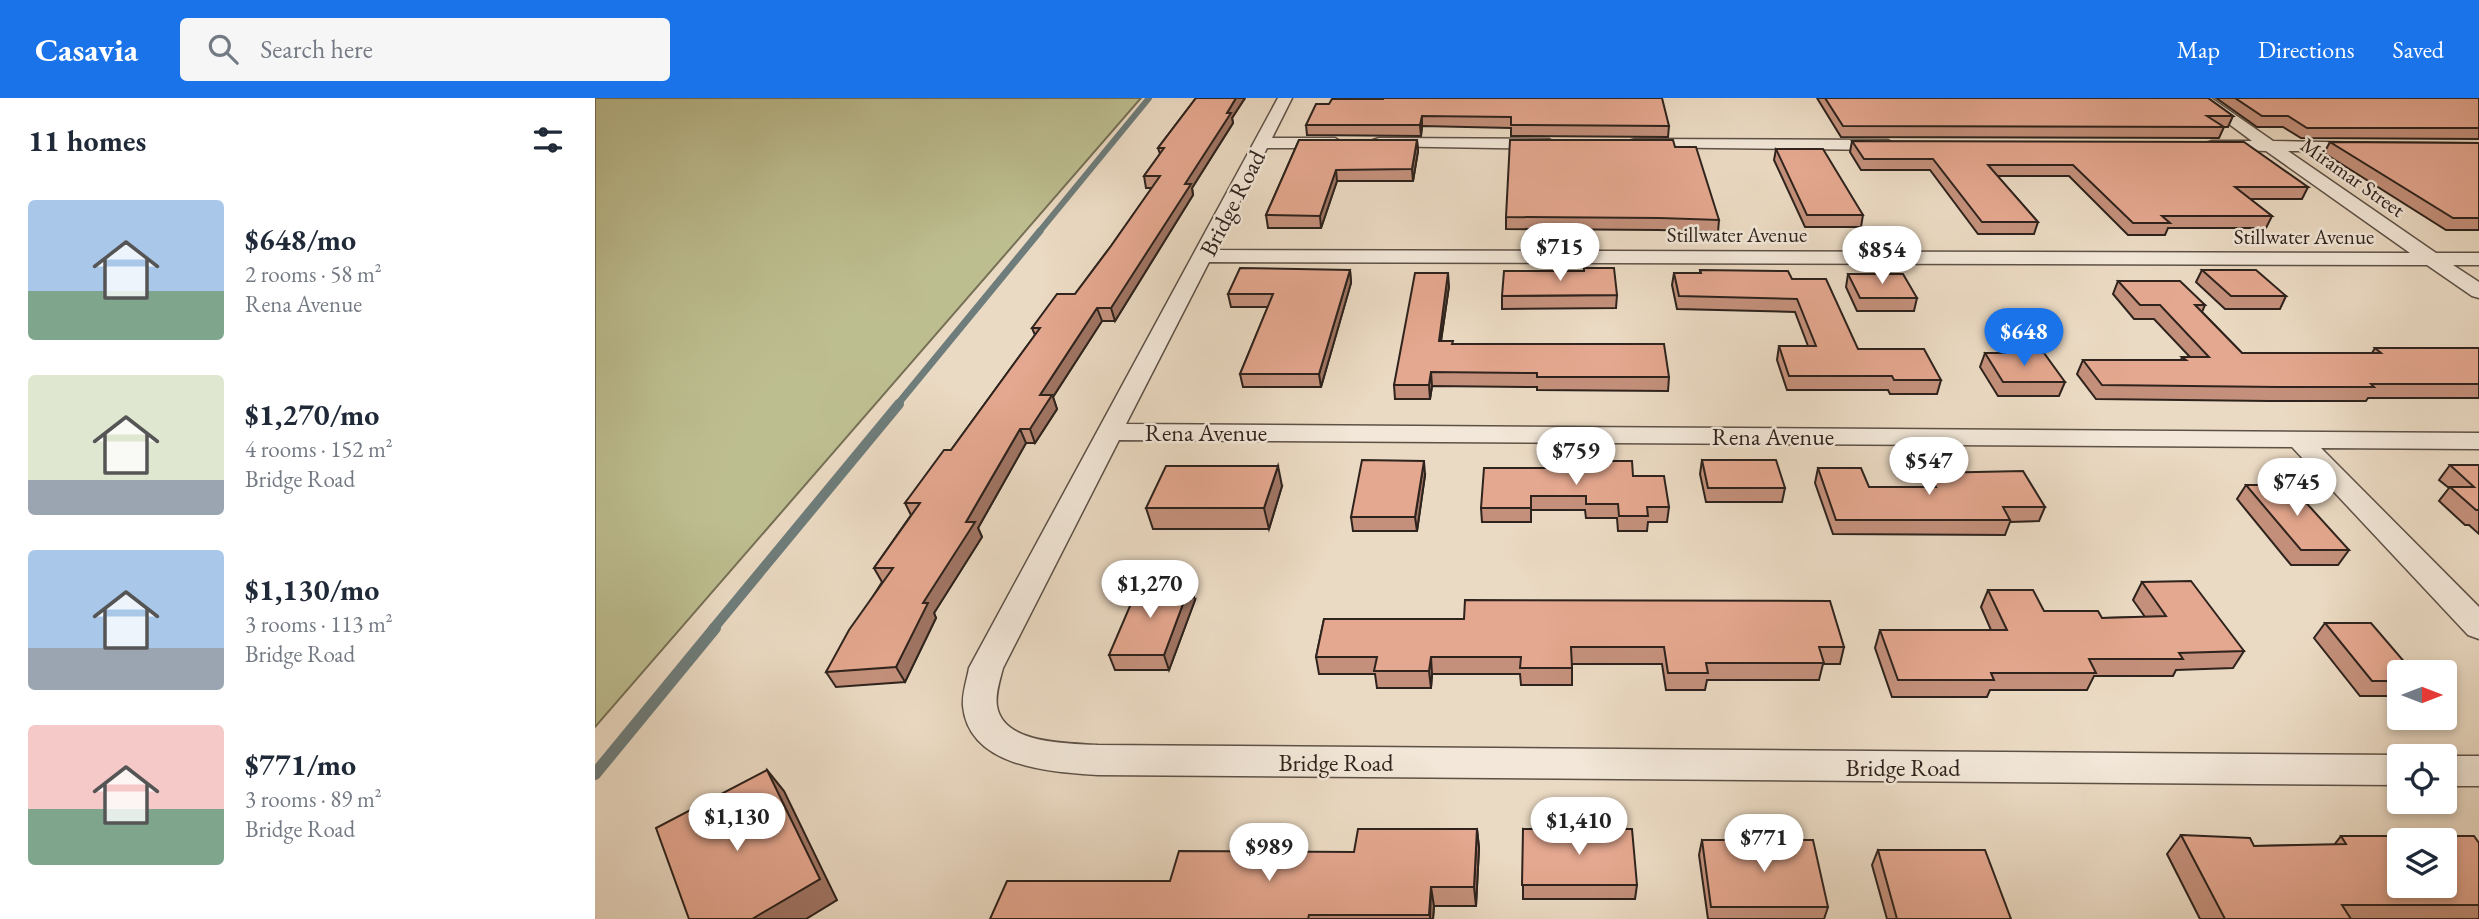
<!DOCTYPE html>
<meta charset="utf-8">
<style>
body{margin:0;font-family:"EB Garamond",serif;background:#f6f6f7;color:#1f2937;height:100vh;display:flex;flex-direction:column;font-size:26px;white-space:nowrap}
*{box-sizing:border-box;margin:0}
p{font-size:23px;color:#747a83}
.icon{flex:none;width:38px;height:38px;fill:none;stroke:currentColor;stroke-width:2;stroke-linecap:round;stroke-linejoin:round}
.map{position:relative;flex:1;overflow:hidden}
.sheet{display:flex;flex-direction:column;background:#fff;width:595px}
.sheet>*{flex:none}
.needle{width:46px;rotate:90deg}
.controls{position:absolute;left:1792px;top:562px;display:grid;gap:14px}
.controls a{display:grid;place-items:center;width:70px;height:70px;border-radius:7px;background:#fff;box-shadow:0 4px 10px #0003;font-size:35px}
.price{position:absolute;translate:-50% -60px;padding:0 16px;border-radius:24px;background:#fff;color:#222;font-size:23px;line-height:46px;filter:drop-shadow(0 2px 4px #0008)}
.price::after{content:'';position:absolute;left:50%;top:42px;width:21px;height:16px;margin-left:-10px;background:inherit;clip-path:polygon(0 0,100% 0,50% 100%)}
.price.on{background:#1a73e8;color:#fff}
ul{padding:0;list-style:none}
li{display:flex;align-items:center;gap:21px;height:175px;padding:0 28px}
li span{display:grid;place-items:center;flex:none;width:196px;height:140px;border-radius:7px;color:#555}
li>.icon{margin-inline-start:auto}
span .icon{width:84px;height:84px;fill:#fffc;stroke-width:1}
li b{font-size:30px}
h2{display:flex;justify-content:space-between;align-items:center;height:84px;padding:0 28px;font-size:30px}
header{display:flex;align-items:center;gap:42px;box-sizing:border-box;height:98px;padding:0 35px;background:#1a73e8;color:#fff}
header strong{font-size:33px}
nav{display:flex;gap:38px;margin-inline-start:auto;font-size:24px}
.search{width:490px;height:63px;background:#f6f6f7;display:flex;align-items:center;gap:18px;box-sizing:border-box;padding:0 24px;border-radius:7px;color:#747a83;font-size:26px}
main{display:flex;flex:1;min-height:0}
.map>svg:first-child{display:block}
.green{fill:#bdbe90;stroke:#767056;stroke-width:2}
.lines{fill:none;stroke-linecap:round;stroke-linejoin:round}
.stream-far3{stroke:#6e7d7b;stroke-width:6}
.stream-far2{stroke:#6e7d7b;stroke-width:7}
.stream-far1{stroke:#6e7d7b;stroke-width:10}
.stream{stroke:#6e7d7b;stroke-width:12}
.minor-casing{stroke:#5d5146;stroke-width:3}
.minor{fill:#f2e7d8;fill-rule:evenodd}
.wall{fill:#c4907b;stroke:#2e231d;stroke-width:2}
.shaded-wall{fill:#a07564;stroke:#2e231d;stroke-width:2}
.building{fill:#e4a78f;stroke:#2e231d;stroke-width:2;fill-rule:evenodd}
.labels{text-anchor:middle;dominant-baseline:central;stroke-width:5;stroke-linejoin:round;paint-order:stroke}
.far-street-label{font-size:21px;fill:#2e231d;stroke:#f2e7d8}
.street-label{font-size:24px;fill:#2e231d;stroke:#f2e7d8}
</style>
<header>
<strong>Casavia</strong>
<div class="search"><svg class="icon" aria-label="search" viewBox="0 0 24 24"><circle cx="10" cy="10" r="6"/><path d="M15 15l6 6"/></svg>Search here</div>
<nav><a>Map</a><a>Directions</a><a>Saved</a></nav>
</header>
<main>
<section class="sheet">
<h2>11 homes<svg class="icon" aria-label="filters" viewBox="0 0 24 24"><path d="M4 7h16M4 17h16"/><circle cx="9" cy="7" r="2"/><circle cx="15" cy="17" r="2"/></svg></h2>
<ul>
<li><span style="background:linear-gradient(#a9c7e8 65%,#7fa58c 0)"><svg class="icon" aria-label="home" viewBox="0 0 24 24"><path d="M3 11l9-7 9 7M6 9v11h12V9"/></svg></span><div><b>$648/mo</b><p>2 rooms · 58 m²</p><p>Rena Avenue</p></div></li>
<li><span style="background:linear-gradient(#dfe7d0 75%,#9aa5b1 0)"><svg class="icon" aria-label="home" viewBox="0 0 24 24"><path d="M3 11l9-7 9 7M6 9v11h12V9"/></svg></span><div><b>$1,270/mo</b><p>4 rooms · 152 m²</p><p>Bridge Road</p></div></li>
<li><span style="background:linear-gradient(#a9c7e8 70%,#9aa5b1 0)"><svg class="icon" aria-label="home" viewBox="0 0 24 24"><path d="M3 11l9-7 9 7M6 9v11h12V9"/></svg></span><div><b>$1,130/mo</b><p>3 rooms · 113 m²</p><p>Bridge Road</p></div></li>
<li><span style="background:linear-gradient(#f6c9c9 60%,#7fa58c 0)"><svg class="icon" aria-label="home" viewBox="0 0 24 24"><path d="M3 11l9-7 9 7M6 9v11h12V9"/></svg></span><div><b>$771/mo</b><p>3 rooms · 89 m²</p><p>Bridge Road</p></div></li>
</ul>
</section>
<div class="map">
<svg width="1884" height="821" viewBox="0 0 1884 821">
<rect width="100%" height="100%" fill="#ebdac3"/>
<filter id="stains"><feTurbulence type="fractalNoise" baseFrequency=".00286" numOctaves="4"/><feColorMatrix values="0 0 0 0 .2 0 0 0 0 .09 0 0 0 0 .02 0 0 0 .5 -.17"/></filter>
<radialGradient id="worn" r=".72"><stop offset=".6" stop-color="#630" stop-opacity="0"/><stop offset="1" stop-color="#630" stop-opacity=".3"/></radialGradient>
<path class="green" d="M0,0H546L0,629Z"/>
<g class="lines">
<path class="stream-far3" d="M444,134L554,0"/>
<path class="stream-far2" d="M302,307L445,133"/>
<path class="stream-far1" d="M118,531L304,306"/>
<path class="stream" d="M0,676L120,530"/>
<defs>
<g id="minor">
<path d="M683,0H697L677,40H740L748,45L740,50H672L620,152L1815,155L1671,53L1611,51L1609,48L1611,45L1617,43H1657L1599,0H1616L1678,43L1775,45L1777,48L1769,53H1693L1841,155H1884V167H1858L1884,184V200L1877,198L1832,167L614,164L531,326L1884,335V351L1726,350L1884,509V541L1873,537L1697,349L524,342L408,570C405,582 400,596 402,608C408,647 475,645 503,647L1804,657L1808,658H1804V687L503,677C457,674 374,670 368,608C367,595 372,582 374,570Z"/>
<path d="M784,40L954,41L962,46L954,51L778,48L776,45L778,42Z"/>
<path d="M1040,41L1293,42L1301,47L1293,52L1034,49L1032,46L1034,43Z"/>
<path d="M1849,658H1884V688H1850Z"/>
</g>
</defs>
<use href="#minor" class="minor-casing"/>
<use href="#minor" class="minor"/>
</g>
<g class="wall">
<path d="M601,0H650L637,20L638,25L597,90L598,97L520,223H507L458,299L462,311L440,345H431L383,430L387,439L339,515L341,520L310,584L241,589L231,574L287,484L279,470L316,417L310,405L356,352L440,237L437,230L480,196L516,148L557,90H551L549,78L565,56L563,50Z"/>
<path d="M1222,0H1613L1638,18L1633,29H1628H1629L1624,40L1246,39Z"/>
<path d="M1621,0H1884V41L1706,40L1688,29H1662Z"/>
<path d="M734,6L1074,28L1073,39L916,38V30L827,28L826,38L712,37L711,27Z"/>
<path d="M704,42H822L823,53L818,83H742L726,130H673L671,117Z"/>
<path d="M1257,43L1713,89L1707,101H1655L1677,118L1671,130H1573L1570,137H1533L1474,78H1402L1443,124L1439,136H1383L1335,72H1266L1255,54Z"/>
<path d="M1735,44L1884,45V132H1851L1729,55Z"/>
<path d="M1080,49L1124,122L1123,134L1064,132L911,131V119Z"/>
<path d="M1181,51L1268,117L1266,129H1210L1179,62Z"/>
<path d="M755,172L756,185L726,289H648L645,276L673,209H636L633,196Z"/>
<path d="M1105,172L1197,181L1263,251L1346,282L1342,296H1295L1293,292H1192L1182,262L1184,248H1213L1200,214L1082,211L1077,187L1079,175H1105Z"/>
<path d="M1607,172L1691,198L1685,211H1630L1601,184Z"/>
<path d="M1253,176L1322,200L1319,213H1262L1251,189Z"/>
<path d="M1523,183L1610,207L1607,214L1647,255H1777L1780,250H1884V300H1773L1771,303H1674L1501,301L1482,276L1488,262H1586L1587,259H1595L1559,221H1539L1518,196Z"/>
<path d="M854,188L846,243L858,246L1074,279L1073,293L942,292V289L837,288L835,301H800L799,287Z"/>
<path d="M1022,197L1021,210L907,211V198Z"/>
<path d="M1390,255L1470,284L1464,298H1403L1385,269Z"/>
<path d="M1107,362L1190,390L1187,404H1111L1105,376Z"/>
<path d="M989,363L1038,378L1074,409L1072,424H1053L1052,433H1023L1022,420H991L990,412H936V424H887L886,410L989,370Z"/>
<path d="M1855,367H1884V436L1874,427H1870L1844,403L1854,390L1844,382Z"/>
<path d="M1223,370L1274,389H1329L1334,375L1450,409L1444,423L1415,424L1410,437L1238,436L1220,385Z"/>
<path d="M830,377L822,433H758L756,419Z"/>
<path d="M1651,387L1754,452L1743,467H1696L1642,401Z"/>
<path d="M687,388L674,431H558L551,410Z"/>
<path d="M1547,484L1649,553L1638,570L1581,572L1578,578H1499L1492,592H1395L1392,599H1297L1280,550L1285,532H1396L1386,509L1393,492L1449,513L1507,520L1550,519L1538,502Z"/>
<path d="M600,502L574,572H520L514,557Z"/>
<path d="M729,521L1249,549L1245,566H1228L1224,582H1112L1110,592H1071L1067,566H977V587H926L925,576H837L836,590H782L780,576H724L721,559Z"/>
<path d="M1730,525L1804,574V598H1765L1719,540Z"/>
<path d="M882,731L884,750L881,808H839L838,821H395L575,783L759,754Z"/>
<path d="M928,731L1042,787L1040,801H928Z"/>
<path d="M1586,737L1659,748L1739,747L1746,738L1884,745V821H1605L1572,756Z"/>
<path d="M1107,742L1233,809L1229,821H1113L1104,757Z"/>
<path d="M1283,752L1416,821H1292L1277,767Z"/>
</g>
<g class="shaded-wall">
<path d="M641,0H650L637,20L638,25L597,90L598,97L520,223L516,210Z"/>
<path d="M827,18V28L826,38L825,27Z"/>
<path d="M822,42L823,53L818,83L817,71Z"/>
<path d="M741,72L742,83L726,130L725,118Z"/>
<path d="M755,172L756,185L726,289L724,276Z"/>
<path d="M853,175L854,188L844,256V243Z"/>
<path d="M502,210L507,223L458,299L462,311L440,345L435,331L445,297Z"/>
<path d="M836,274L837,288L835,301L834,287Z"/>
<path d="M425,331L431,345L383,430L387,439L339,515L341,520L310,584L301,569L328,505L371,424Z"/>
<path d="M829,363L830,377L822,433L820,419Z"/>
<path d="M683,368L687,388L674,431L669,410Z"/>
<path d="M595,487L600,502L574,572L569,557Z"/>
<path d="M836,559L837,576L836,590L834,573Z"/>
<path d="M172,672L189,693L242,802L211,821H157Z"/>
<path d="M882,731L884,750L881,808L879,789Z"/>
<path d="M836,789L839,808L838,821H835Z"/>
</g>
<g class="building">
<path d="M601,0H641L632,15H636L590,86H596L516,210H502L445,297H457L435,331H425L371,424H380L328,505H333L301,569L231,574L254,532L298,470H279L325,405H310L349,352H356L445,230H437L462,196H480L516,148L565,78H549L569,50H563Z"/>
<path d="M788,0H1067L1074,28L916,27V19L827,18L825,27H711L721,6H734L737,1H788Z"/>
<path d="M1230,0H1613L1638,18H1612L1629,29L1248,28Z"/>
<path d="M1640,0H1884V30H1712L1693,18H1667Z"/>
<path d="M704,42H822L817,71L741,72L725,118L671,117Z"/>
<path d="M915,42H1078L1080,49H1101L1124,122L1065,120L911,119Z"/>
<path d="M1257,43L1649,44L1713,89H1640L1677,118H1567L1575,125H1538L1478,67H1393L1443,124H1387L1338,61H1269Z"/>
<path d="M1735,44L1884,45V120H1858Z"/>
<path d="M1181,51H1228L1268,117H1212Z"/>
<path d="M645,170L755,172L724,276H645L678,196H633Z"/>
<path d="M989,170H1019L1022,197L907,198L909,173H989Z"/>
<path d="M1105,172L1193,173L1197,181H1231L1263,251H1329L1346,282H1299L1297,278H1194L1184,248H1221L1202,201L1084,198L1079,175H1106Z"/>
<path d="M1607,172H1661L1691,198H1636Z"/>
<path d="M820,175H853L844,243H858L857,246H1069L1074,279H942V275L836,274L834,287H799Z"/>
<path d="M1253,176H1308L1322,200H1265Z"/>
<path d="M1523,183H1585L1610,207H1600L1647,255H1786L1780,250H1884V286H1776L1779,289H1682L1507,287L1488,262H1591L1587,259H1614L1565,207H1545Z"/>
<path d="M1390,255H1449L1470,284H1408Z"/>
<path d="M767,362L829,363L820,419H756Z"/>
<path d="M1107,362H1181L1190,390H1113Z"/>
<path d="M989,363H1037L1038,378H1069L1074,409H1052L1053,418H1024L1023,406H991V398H936V410H886L889,370H989Z"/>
<path d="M1855,367H1884V412H1881L1855,389H1879Z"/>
<path d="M571,368H683L669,410H551Z"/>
<path d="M1223,370H1266L1274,389H1341L1334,375L1428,373L1450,409H1408L1415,422H1241Z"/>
<path d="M1651,387H1695L1754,452H1706Z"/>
<path d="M1596,483L1649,553L1584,555L1588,561H1494L1501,575H1396L1399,582H1303L1285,532H1412L1393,492H1438L1449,513H1503L1507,520L1571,518L1547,484Z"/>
<path d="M544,487H595L569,557H514Z"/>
<path d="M870,502L1235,503L1249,549H1224L1229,565H1111L1113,575H1073L1069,549H976L977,570H925L926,559H836L834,573H779L782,559H721L729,521H869Z"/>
<path d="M1730,525H1776L1818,574H1804V583H1777Z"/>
<path d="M172,672L225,781L157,821H94L61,730Z"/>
<path d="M763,731H882L879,789H836L834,817H714L713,821H395L412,783H575L584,753L759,754Z"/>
<path d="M928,731H1037L1042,787H927Z"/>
<path d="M1586,737L1655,740L1659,748L1751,746L1746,738H1879L1884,745V807H1747L1756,821H1630ZM1804,742H1850V788H1804Z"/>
<path d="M1107,742H1218L1233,809H1116Z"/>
<path d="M1283,752H1390L1416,821H1302Z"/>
</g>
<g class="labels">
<g class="far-street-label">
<text transform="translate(1758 79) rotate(35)">Miramar Street</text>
<text x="1142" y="136">Stillwater Avenue</text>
<text x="1709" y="138">Stillwater Avenue</text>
</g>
<g class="street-label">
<text transform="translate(637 105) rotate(-63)">Bridge Road</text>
<text x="611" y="334">Rena Avenue</text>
<text x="1178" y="338">Rena Avenue</text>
<text x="741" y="664">Bridge Road</text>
<text x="1308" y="669">Bridge Road</text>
</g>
</g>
<rect width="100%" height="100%" filter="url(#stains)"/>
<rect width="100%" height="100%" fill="url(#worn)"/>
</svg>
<div class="controls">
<a><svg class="needle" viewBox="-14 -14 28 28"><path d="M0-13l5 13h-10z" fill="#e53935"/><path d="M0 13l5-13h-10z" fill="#747a83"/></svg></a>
<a><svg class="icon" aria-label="locate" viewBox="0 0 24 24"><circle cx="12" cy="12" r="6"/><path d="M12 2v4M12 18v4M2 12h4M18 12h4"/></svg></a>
<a><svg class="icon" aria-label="layers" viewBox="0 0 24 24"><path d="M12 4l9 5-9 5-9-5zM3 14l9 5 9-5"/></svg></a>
</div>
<b class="price" style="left:965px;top:185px">$715</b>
<b class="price" style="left:1287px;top:188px">$854</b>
<b class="price on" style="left:1429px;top:270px">$648</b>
<b class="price" style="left:981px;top:389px">$759</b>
<b class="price" style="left:1334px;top:399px">$547</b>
<b class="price" style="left:1702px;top:420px">$745</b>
<b class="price" style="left:555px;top:522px">$1,270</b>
<b class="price" style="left:142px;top:755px">$1,130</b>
<b class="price" style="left:984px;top:759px">$1,410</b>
<b class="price" style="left:1169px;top:776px">$771</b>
<b class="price" style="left:674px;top:785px">$989</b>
</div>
</main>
